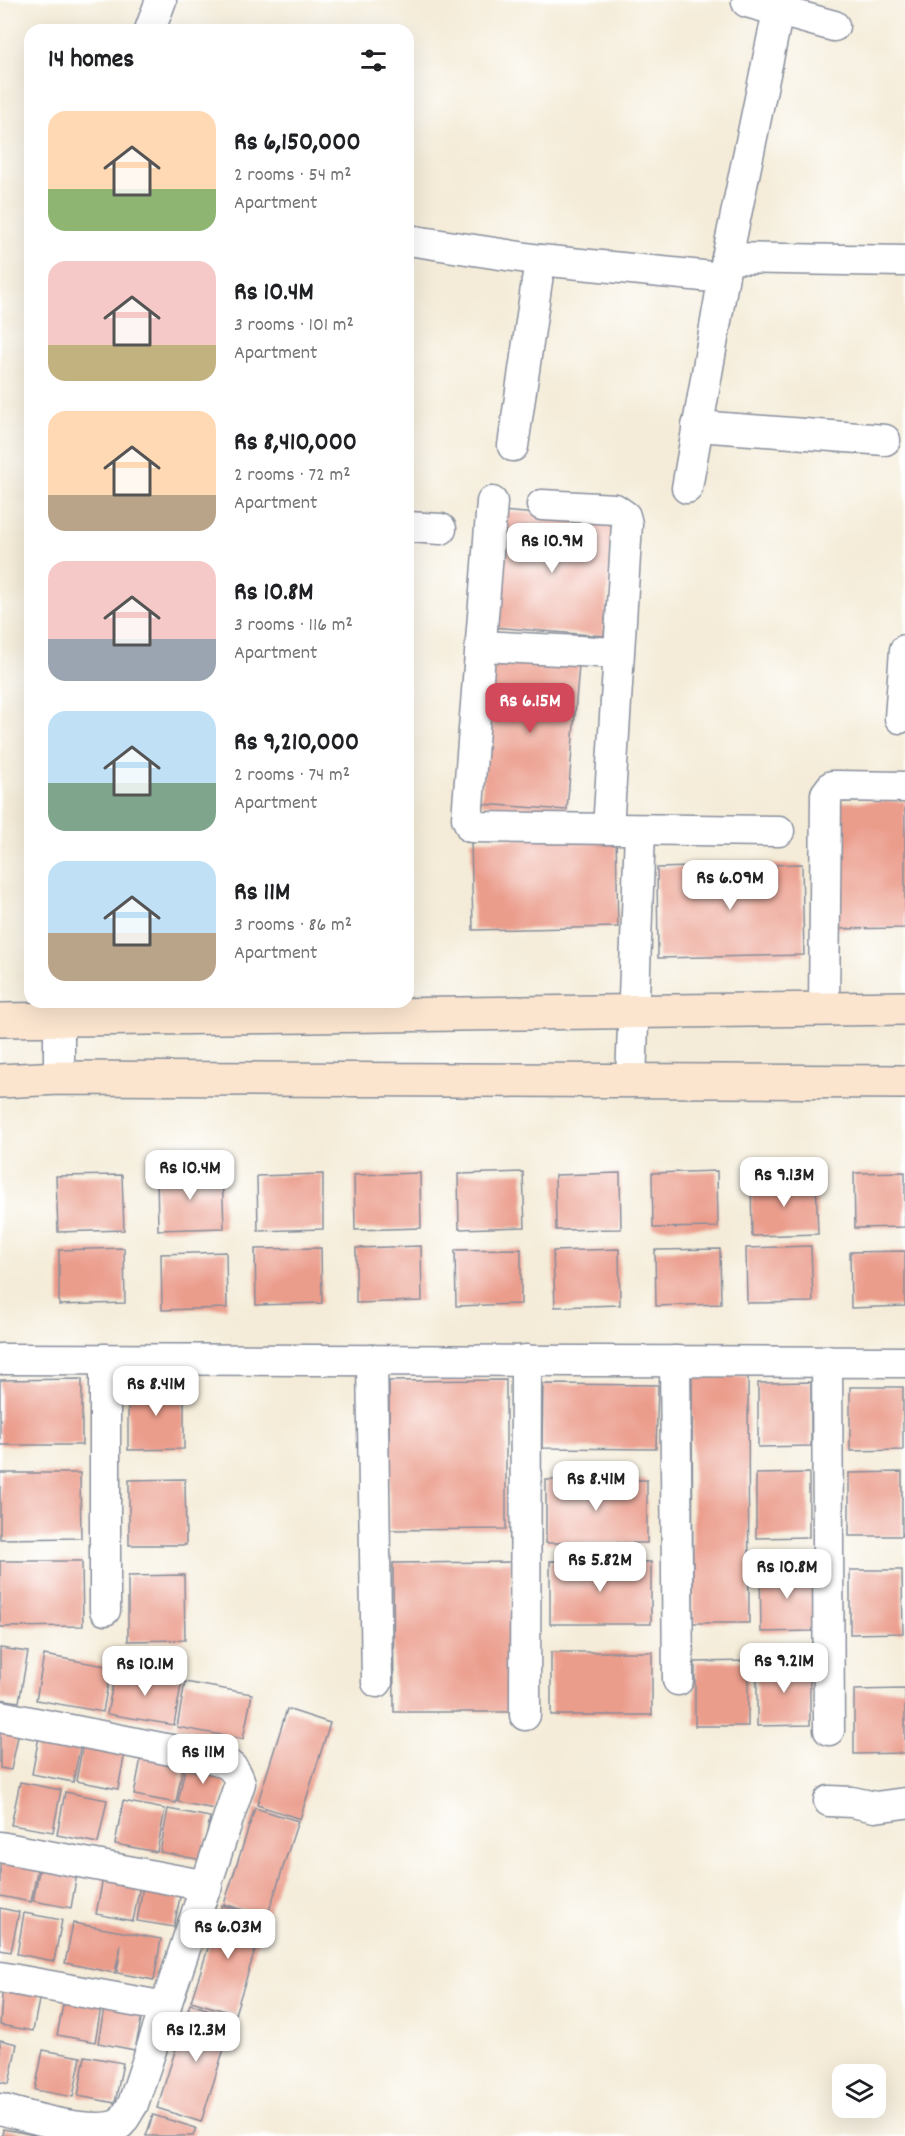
<!DOCTYPE html>
<meta charset="utf-8">
<style>
body{margin:0;font-family:Dekko,sans-serif;background:#f6f6f6;color:#202124;height:100vh;display:flex;flex-direction:column;font-size:22px;white-space:nowrap}
*{box-sizing:border-box;margin:0}
p{font-size:20px;color:#757577}
.icon{flex:none;width:33px;height:33px;fill:none;stroke:currentColor;stroke-width:2;stroke-linecap:round;stroke-linejoin:round}
.map{position:relative;flex:1;overflow:hidden}
.drawer{position:absolute;left:24px;top:24px;width:390px;height:984px;display:flex;flex-direction:column;background:#fff;border-radius:18px;box-shadow:0 6px 24px #0002}
.drawer>*{flex:none}
.fabs{position:absolute;left:832px;top:2064px;display:grid;gap:12px}
.fabs a{display:grid;place-items:center;width:54px;height:54px;border-radius:12px;background:#fff;box-shadow:0 6px 24px #0002;font-size:30px}
.price{position:absolute;translate:-50% -51px;padding:0 14px;border-radius:12px;background:#fff;color:#222;font-size:20px;line-height:39px;filter:drop-shadow(0 2px 3px #0008)}
.price::after{content:'';position:absolute;left:50%;top:36px;width:18px;height:14px;margin-left:-9px;background:inherit;clip-path:polygon(0 0,100% 0,50% 100%)}
.price.active{background:#d1495b;color:#fff}
ul{padding:0;list-style:none}
li{display:flex;align-items:center;gap:18px;height:150px;padding:0 24px}
li span{display:grid;place-items:center;flex:none;width:168px;height:120px;border-radius:18px;color:#555}
li>.icon{margin-inline-start:auto}
span .icon{width:72px;height:72px;fill:#fffc;stroke-width:1}
li b{font-size:26px}
h2{display:flex;justify-content:space-between;align-items:center;height:72px;padding:0 24px;font-size:26px}
.map>svg:first-child{display:block}
.building{fill:#eb9d8c}
.lines{fill:none;stroke-linecap:round;stroke-linejoin:round}
.street-casing{stroke:#888e9b;stroke-width:33}
.secondary-casing{stroke:#888e9b;stroke-width:36}
.street{stroke:#fff;stroke-width:30}
.secondary{stroke:#fbe5cf;stroke-width:33}
</style>
<div class="map">
<svg width="905" height="2136" viewBox="0 0 905 2136">
<rect width="100%" height="100%" fill="#fff"/>
<filter id="ink" filterUnits="userSpaceOnUse"><feTurbulence type="fractalNoise" baseFrequency=".0167" numOctaves="2"/><feDisplacementMap in="SourceGraphic" scale="12" xChannelSelector="R" yChannelSelector="G"/><feConvolveMatrix kernelMatrix="1 2 1 2 8 2 1 2 1" color-interpolation-filters="sRGB"/></filter>
<filter id="wash" filterUnits="userSpaceOnUse"><feTurbulence type="fractalNoise" baseFrequency=".008" numOctaves="4" result="noise"/><feDisplacementMap in="SourceGraphic" scale="24" xChannelSelector="R" yChannelSelector="G"/><feGaussianBlur stdDeviation="1.35" result="paint"/><feColorMatrix in="noise" values="0 0 0 0 0 0 0 0 0 0 0 0 0 0 0 0 0 1.4 0 .05"/><feComposite in="paint" operator="in"/></filter>
<g filter="url(#wash)">
<rect width="100%" height="100%" fill="#f4ecd8"/>
<g id="blocks">
<g class="building">
<path d="M500,511L613,520L604,636L491,627Z"/>
<path d="M493,659L579,665L567,810L481,804Z"/>
<path d="M905,801V928L834,929L833,802Z"/>
<path d="M616,836L618,927L473,930L471,840Z"/>
<path d="M802,864L804,955L658,958L657,868Z"/>
<path d="M717,1171L718,1227L653,1228L652,1173Z"/>
<path d="M222,1172L224,1228L158,1230L157,1174Z"/>
<path d="M523,1172L525,1227L459,1229L458,1174Z"/>
<path d="M905,1172V1227L855,1228L854,1173Z"/>
<path d="M420,1173L421,1228L355,1230L354,1175Z"/>
<path d="M620,1173L621,1229L556,1230L555,1175Z"/>
<path d="M323,1174V1229L258,1231L257,1176Z"/>
<path d="M122,1175L124,1230L58,1232L56,1176Z"/>
<path d="M816,1179L818,1234L752,1236L751,1181Z"/>
<path d="M421,1246L422,1301L356,1303V1248Z"/>
<path d="M811,1246L813,1302L747,1303L746,1248Z"/>
<path d="M124,1248L125,1303L59,1305V1250Z"/>
<path d="M321,1248L322,1303L256,1305L255,1249Z"/>
<path d="M521,1249V1304L456,1306L455,1250Z"/>
<path d="M619,1249L620,1305L555,1307L553,1251Z"/>
<path d="M720,1249L721,1304L656,1306L655,1250Z"/>
<path d="M905,1251V1306L851,1308L850,1252Z"/>
<path d="M226,1252L227,1308L162,1310L161,1254Z"/>
<path d="M692,1376H748L749,1623H693Z"/>
<path d="M82,1379V1445H0V1380Z"/>
<path d="M506,1380V1529L389,1530V1381Z"/>
<path d="M811,1382V1446L758,1447V1383Z"/>
<path d="M128,1384H184V1449L128,1450Z"/>
<path d="M543,1384L658,1385L656,1449L542,1448Z"/>
<path d="M850,1387H903V1450L850,1451Z"/>
<path d="M902,1472V1536H849V1473Z"/>
<path d="M0,1473H80L81,1538L0,1539Z"/>
<path d="M809,1473V1537L756,1538V1474Z"/>
<path d="M185,1479L186,1545H129V1480Z"/>
<rect x="546" y="1480" width="101" height="63"/>
<path d="M0,1561H82L83,1626L0,1627Z"/>
<path d="M550,1561L651,1562V1624H550Z"/>
<path d="M511,1562V1712H394L393,1563Z"/>
<path d="M760,1568H813V1631L761,1632Z"/>
<path d="M850,1570H902L903,1633L850,1634Z"/>
<path d="M184,1575L185,1640L128,1641V1576Z"/>
<path d="M0,1648L28,1652L19,1702L0,1699Z"/>
<rect x="551" y="1652" width="101" height="63"/>
<path d="M44,1655L111,1667L103,1712L36,1700Z"/>
<path d="M748,1661V1726H695V1662Z"/>
<path d="M810,1661V1725L757,1726V1662Z"/>
<path d="M116,1668L182,1680L174,1725L107,1714Z"/>
<path d="M185,1682L252,1694L243,1739L177,1727Z"/>
<path d="M905,1689V1753L854,1754V1690Z"/>
<path d="M287,1709L330,1723L300,1819L257,1805Z"/>
<path d="M0,1723L20,1727L11,1770L0,1768Z"/>
<path d="M40,1731L82,1739L73,1782L32,1774Z"/>
<path d="M84,1738L126,1747L118,1789L76,1781Z"/>
<path d="M142,1752L184,1760L176,1803L134,1795Z"/>
<path d="M187,1759L228,1767L220,1810L178,1802Z"/>
<path d="M20,1782L61,1790L53,1832L11,1825Z"/>
<path d="M65,1792L107,1800L98,1843L57,1835Z"/>
<path d="M123,1801L165,1809L157,1852L115,1844Z"/>
<path d="M255,1808L298,1821L267,1917L224,1904Z"/>
<path d="M168,1809L210,1817L202,1860L160,1852Z"/>
<path d="M0,1860L39,1862L31,1902L0,1896Z"/>
<path d="M41,1861L78,1868L71,1908L33,1901Z"/>
<path d="M104,1873L141,1880L133,1921L96,1914Z"/>
<path d="M144,1880L182,1887L174,1927L137,1921Z"/>
<path d="M222,1905L265,1919L235,2014L191,2001Z"/>
<path d="M0,1908L19,1912L11,1952L0,1950Z"/>
<path d="M24,1913L62,1920L54,1961L17,1954Z"/>
<path d="M73,1923L161,1939L154,1980L117,1973L121,1944L115,1973L65,1963Z"/>
<path d="M3,1983L41,1990L33,2031L0,2025Z"/>
<path d="M65,1995L102,2002L95,2042L57,2035Z"/>
<path d="M105,2003L143,2010L135,2050L98,2043Z"/>
<path d="M190,2004L234,2017L201,2122L157,2108Z"/>
<path d="M0,2040L17,2044L9,2084L0,2082Z"/>
<path d="M43,2050L81,2057L73,2097L35,2090Z"/>
<path d="M85,2056L123,2063L115,2103L78,2096Z"/>
<path d="M153,2115L196,2128L193,2136H146Z"/>
<path d="M3,2129L35,2135L34,2136H2Z"/>
</g>
</g>
</g>
<g filter="url(#ink)">
<use href="#blocks" fill-opacity="0" stroke="#888e9b" stroke-width="1.5"/>
<g class="lines">
<defs>
<g id="street">
<path d="M747,2L834,26"/>
<path d="M150,30L161,0"/>
<path d="M408,240L540,260L723,278"/>
<path d="M727,258L905,261"/>
<path d="M697,426L885,440"/>
<path d="M513,446L540,260"/>
<path d="M687,488L727,258L778,11"/>
<path d="M492,502L467,818L471,827L779,831"/>
<path d="M542,505L615,509L625,516L627,524L608,829"/>
<path d="M408,527L441,529"/>
<path d="M481,646L618,653"/>
<path d="M900,718L905,650"/>
<path d="M824,1008L826,794L832,786H838L905,787"/>
<path d="M59,1078V1002"/>
<path d="M631,1081L640,830"/>
<path d="M0,1359L905,1362"/>
<path d="M372,1360L377,1682"/>
<path d="M675,1361L678,1680"/>
<path d="M827,1361L829,1730"/>
<path d="M105,1610V1359"/>
<path d="M525,1715L526,1360"/>
<path d="M0,1716L216,1759C230,1764 236,1769 240,1783L133,2104C129,2110 125,2119 120,2124C93,2136 29,2117 0,2109"/>
<path d="M829,1801L852,1802L875,1807L905,1803"/>
<path d="M0,1847L207,1886"/>
<path d="M0,1977L166,2007"/>
</g>
<g id="secondary">
<path d="M0,1020L905,1008"/>
<path d="M0,1081L59,1078L905,1082"/>
</g>
</defs>
<use href="#street" class="street-casing"/>
<use href="#secondary" class="secondary-casing"/>
<use href="#street" class="street"/>
<use href="#secondary" class="secondary"/>
</g>
</g>
</svg>
<div class="fabs">
<a><svg class="icon" aria-label="layers" viewBox="0 0 24 24"><path d="M12 4l9 5-9 5-9-5zM3 14l9 5 9-5"/></svg></a>
</div>
<b class="price" style="left:552px;top:574px">Rs 10.9M</b>
<b class="price active" style="left:530px;top:734px">Rs 6.15M</b>
<b class="price" style="left:730px;top:911px">Rs 6.09M</b>
<b class="price" style="left:190px;top:1201px">Rs 10.4M</b>
<b class="price" style="left:784px;top:1208px">Rs 9.13M</b>
<b class="price" style="left:156px;top:1417px">Rs 8.41M</b>
<b class="price" style="left:596px;top:1512px">Rs 8.41M</b>
<b class="price" style="left:600px;top:1593px">Rs 5.82M</b>
<b class="price" style="left:787px;top:1600px">Rs 10.8M</b>
<b class="price" style="left:784px;top:1694px">Rs 9.21M</b>
<b class="price" style="left:145px;top:1697px">Rs 10.1M</b>
<b class="price" style="left:203px;top:1785px">Rs 11M</b>
<b class="price" style="left:228px;top:1960px">Rs 6.03M</b>
<b class="price" style="left:196px;top:2063px">Rs 12.3M</b>
<section class="drawer">
<h2>14 homes<svg class="icon" aria-label="filters" viewBox="0 0 24 24"><path d="M4 7h16M4 17h16"/><circle cx="9" cy="7" r="2"/><circle cx="15" cy="17" r="2"/></svg></h2>
<ul>
<li><span style="background:linear-gradient(#ffd9b3 65%,#8fb573 0)"><svg class="icon" aria-label="home" viewBox="0 0 24 24"><path d="M3 11l9-7 9 7M6 9v11h12V9"/></svg></span><div><b>Rs 6,150,000</b><p>2 rooms · 54 m²</p><p>Apartment</p></div></li>
<li><span style="background:linear-gradient(#f6c9c9 70%,#c2b280 0)"><svg class="icon" aria-label="home" viewBox="0 0 24 24"><path d="M3 11l9-7 9 7M6 9v11h12V9"/></svg></span><div><b>Rs 10.4M</b><p>3 rooms · 101 m²</p><p>Apartment</p></div></li>
<li><span style="background:linear-gradient(#ffd9b3 70%,#b9a48a 0)"><svg class="icon" aria-label="home" viewBox="0 0 24 24"><path d="M3 11l9-7 9 7M6 9v11h12V9"/></svg></span><div><b>Rs 8,410,000</b><p>2 rooms · 72 m²</p><p>Apartment</p></div></li>
<li><span style="background:linear-gradient(#f6c9c9 65%,#9aa5b1 0)"><svg class="icon" aria-label="home" viewBox="0 0 24 24"><path d="M3 11l9-7 9 7M6 9v11h12V9"/></svg></span><div><b>Rs 10.8M</b><p>3 rooms · 116 m²</p><p>Apartment</p></div></li>
<li><span style="background:linear-gradient(#bfe0f5 60%,#7fa58c 0)"><svg class="icon" aria-label="home" viewBox="0 0 24 24"><path d="M3 11l9-7 9 7M6 9v11h12V9"/></svg></span><div><b>Rs 9,210,000</b><p>2 rooms · 74 m²</p><p>Apartment</p></div></li>
<li><span style="background:linear-gradient(#bfe0f5 60%,#b9a48a 0)"><svg class="icon" aria-label="home" viewBox="0 0 24 24"><path d="M3 11l9-7 9 7M6 9v11h12V9"/></svg></span><div><b>Rs 11M</b><p>3 rooms · 86 m²</p><p>Apartment</p></div></li>
</ul>
</section>
</div>
